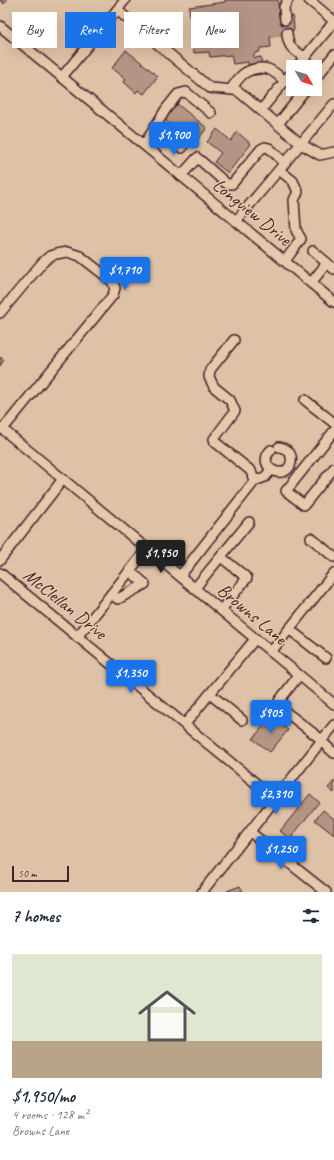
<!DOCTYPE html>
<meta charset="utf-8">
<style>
body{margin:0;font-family:Caveat,sans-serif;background:#f2f2f3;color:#1f2937;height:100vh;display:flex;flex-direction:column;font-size:15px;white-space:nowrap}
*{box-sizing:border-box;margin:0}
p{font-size:13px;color:#747a83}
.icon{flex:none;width:22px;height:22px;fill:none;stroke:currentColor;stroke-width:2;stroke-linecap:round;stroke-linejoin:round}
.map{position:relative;height:892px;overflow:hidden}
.sheet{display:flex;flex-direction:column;background:#fff;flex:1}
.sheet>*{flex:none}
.banner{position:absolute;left:12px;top:12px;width:310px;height:36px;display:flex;gap:8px}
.needle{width:26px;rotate:128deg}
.controls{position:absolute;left:286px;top:60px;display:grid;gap:8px}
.controls a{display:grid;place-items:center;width:36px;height:36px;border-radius:0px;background:#fff;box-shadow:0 4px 16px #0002;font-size:20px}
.scale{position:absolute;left:12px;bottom:10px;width:57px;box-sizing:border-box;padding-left:4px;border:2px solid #4a1f2b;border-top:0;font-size:11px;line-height:14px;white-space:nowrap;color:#4a1f2b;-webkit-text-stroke:3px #e4c9ac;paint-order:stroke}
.price{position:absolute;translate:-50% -34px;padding:0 9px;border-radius:4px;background:#1a73e8;color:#fff;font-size:13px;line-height:26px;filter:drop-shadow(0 1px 2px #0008)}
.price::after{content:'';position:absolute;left:50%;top:24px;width:12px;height:9px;margin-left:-6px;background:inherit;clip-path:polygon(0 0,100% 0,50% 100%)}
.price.selected{background:#222;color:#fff}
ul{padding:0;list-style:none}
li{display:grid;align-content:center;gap:8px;height:212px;padding:0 12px}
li+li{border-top:1px solid #e0e1e3}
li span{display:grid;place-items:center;height:124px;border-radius:0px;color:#555}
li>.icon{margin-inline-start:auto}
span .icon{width:72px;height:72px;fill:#fffc;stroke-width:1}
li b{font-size:17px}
h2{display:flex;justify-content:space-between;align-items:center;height:48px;padding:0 12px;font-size:17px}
.pill{padding:0 14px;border-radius:0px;background:#fff;box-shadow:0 4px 16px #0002;font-size:14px;line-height:36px}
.pill.selected{background:#1a73e8;color:#fff}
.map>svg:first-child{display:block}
.building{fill:#b49484;stroke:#4a1f2b}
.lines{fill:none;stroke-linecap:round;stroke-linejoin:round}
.minor-casing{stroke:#4a1f2b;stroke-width:12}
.minor{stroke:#e4c9ac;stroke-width:9}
.labels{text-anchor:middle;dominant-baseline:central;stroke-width:3;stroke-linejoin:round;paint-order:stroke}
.street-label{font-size:19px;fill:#4a1f2b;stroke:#e4c9ac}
</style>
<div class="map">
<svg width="334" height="892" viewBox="0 0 334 892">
<rect width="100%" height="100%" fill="#dec2a7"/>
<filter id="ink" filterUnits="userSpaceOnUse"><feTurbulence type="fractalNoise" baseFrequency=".025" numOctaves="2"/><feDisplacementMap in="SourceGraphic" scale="8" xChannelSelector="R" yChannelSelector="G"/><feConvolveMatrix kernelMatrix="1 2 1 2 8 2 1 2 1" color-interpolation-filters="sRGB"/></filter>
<g filter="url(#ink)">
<g class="building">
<path d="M0,0H7L4,4Z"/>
<path d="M225,0H278L279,17L293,16L294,30L284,31V36L270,37L271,47L260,48V51L254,54V58L261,57L263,74L249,76L248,62L233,64L231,55L210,57L209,52L194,53L189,7L225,2Z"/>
<path d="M126,50L158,76L144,94L138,90L136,93L124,82L126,79L112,68Z"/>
<path d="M177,104L207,128L194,144L164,119Z"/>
<path d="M217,129L231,141L237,132L251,144L228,173L214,162L221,153L207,142Z"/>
<path d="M0,357L4,360L0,366Z"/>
<path d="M271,716L275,720L277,718L285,724L283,726L288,730L270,752L253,739Z"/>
<path d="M334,781V793L328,788Z"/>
<path d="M310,794L319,802L290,839L280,831Z"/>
<path d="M323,810L334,819V835L315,820Z"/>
<path d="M240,886L243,892H227V891Z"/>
</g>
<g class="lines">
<defs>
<g id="minor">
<path d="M309,0L334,21"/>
<path d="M117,10L210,88C219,89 229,89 238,91L301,144L320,155L334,152"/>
<path d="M285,20L284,7L288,0"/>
<path d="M0,26L334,302"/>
<path d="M287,33C288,48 294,50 304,57"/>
<path d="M297,67L328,29L334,22"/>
<path d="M62,77L125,0"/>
<path d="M315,79L334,55"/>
<path d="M231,89C239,77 245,69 261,68C264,68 267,68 270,70C275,72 280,77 285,81"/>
<path d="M261,110L293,71"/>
<path d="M278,124L306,89"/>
<path d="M155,126L182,148"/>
<path d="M144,145L166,109L178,94L186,92L211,113"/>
<path d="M279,170L293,181L298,192L294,200L296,230L301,239L285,261"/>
<path d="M181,176L197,158L201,161L227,184H232L261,149L265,147L269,148L285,163"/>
<path d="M236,221L334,104"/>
<path d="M313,251L327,263"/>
<path d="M311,283L327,263L334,269"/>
<path d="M0,313L42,263L50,256L56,254L67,252L80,256L112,281L115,288L113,295L3,429"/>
<path d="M305,400L334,423"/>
<path d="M0,427L334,704"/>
<path d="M334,431L286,491L304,505L334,468"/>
<path d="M271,450C256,464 280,482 290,466C291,463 292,459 291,456C289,450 285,448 279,447"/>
<path d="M254,481L265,477L271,470"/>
<path d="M311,538L334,557"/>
<path d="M221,557L247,578L221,610"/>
<path d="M0,560L63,479"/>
<path d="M0,573L275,799"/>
<path d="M180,576L253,483L254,481L251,471L215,442L214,439L235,411L230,400L214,387L209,377L210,370L234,340"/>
<path d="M195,588L249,522"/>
<path d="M111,594L118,599L145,584L130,571"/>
<path d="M289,629L326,658"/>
<path d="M77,637L147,549"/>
<path d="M271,652L334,573"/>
<path d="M299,675L279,701L278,706L322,740"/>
<path d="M210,694L242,720"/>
<path d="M185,724L255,639"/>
<path d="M321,741L334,753"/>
<path d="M250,832L326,892"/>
<path d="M202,892L334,725"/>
</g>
</defs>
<use href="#minor" class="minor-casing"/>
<use href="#minor" class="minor"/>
</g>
</g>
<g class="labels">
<g class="street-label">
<text transform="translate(252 212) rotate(39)">Longview Drive</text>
<text transform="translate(65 604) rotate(39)">McClellan Drive</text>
<text transform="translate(252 614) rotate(40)">Browns Lane</text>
</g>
</g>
</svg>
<div class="controls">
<a><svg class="needle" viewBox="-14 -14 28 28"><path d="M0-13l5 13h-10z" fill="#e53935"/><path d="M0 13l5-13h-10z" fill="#747a83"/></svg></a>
</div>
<div class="scale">50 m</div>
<b class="price" style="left:174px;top:156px">$1,900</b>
<b class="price" style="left:125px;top:291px">$1,710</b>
<b class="price selected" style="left:161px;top:574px">$1,950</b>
<b class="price" style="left:131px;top:694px">$1,350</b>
<b class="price" style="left:271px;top:734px">$905</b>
<b class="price" style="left:276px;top:815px">$2,310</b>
<b class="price" style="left:281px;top:870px">$1,250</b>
<div class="banner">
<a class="pill">Buy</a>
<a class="pill selected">Rent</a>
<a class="pill">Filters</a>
<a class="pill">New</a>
</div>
</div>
<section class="sheet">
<h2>7 homes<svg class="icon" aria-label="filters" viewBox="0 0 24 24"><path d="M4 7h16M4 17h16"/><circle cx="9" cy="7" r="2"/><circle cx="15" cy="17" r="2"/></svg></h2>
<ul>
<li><span style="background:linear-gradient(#dfe7d0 70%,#b9a48a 0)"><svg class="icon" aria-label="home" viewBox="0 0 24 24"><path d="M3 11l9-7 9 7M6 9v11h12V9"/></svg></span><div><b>$1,950/mo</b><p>4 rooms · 128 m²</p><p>Browns Lane</p></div></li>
</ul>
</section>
